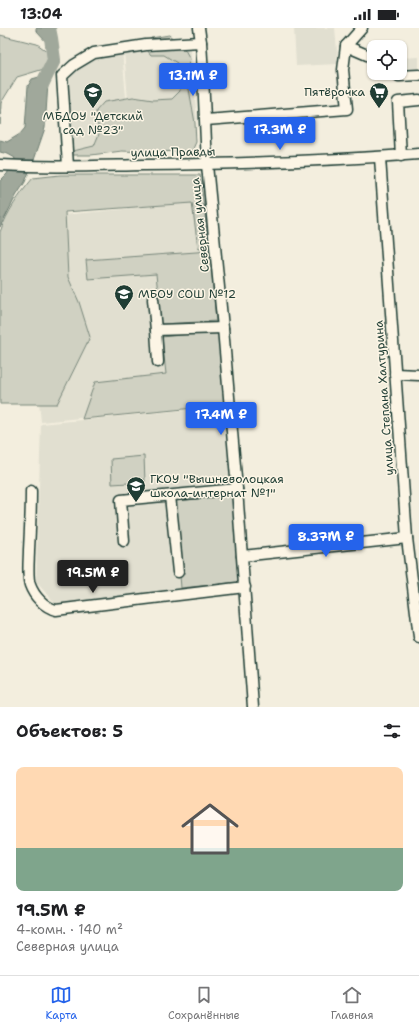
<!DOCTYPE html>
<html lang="ru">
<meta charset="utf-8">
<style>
body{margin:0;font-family:"Shantell Sans",sans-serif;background:#f2f2f2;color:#202124;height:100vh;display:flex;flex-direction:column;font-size:15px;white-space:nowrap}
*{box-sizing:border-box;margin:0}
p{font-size:13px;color:#757577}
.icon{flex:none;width:22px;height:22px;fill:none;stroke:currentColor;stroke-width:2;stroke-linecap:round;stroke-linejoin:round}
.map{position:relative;height:679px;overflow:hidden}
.panel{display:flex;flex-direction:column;background:#fff;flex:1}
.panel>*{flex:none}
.fabs{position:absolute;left:367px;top:12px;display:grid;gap:8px}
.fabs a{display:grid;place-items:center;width:40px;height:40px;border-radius:8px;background:#fff;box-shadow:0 1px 3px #0004;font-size:20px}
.price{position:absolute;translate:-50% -34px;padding:0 9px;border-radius:4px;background:#2563eb;color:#fff;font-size:13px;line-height:26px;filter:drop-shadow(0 1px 2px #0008)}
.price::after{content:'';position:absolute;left:50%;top:24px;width:12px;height:9px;margin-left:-6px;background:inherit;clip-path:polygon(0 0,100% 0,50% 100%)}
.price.on{background:#222;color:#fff}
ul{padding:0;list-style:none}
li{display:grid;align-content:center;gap:8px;height:212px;padding:0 16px}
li+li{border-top:1px solid #e0e0e0}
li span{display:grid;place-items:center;height:124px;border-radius:8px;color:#555}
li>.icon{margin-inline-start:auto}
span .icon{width:72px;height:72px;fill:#fffc;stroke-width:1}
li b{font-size:17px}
h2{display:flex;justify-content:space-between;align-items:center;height:48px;padding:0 16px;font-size:17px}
.status{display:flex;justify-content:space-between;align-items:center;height:28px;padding:0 20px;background:#fff;direction:ltr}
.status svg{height:11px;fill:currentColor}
.tab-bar{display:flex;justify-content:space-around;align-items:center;height:56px;border-top:1px solid #e0e0e0;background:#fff;font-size:11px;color:#757577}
.tab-bar a{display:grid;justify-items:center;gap:2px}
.tab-bar .on{color:#2563eb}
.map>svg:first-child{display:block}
.built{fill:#e1dfd0}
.green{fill:#d0d1c2;stroke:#78877b}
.water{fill:#a0a89b;stroke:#6c7d72}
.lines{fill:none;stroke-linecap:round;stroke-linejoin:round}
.river{stroke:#a0a89b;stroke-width:14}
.minor-casing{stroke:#1f3d34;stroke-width:13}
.minor{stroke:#fcf5e5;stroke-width:10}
.labels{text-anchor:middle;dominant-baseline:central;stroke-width:3;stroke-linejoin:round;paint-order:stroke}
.poi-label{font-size:12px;fill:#1f3d34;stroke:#fcf5e5;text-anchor:start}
.street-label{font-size:12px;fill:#1f3d34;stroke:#fcf5e5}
</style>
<div class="status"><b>13:04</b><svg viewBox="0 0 49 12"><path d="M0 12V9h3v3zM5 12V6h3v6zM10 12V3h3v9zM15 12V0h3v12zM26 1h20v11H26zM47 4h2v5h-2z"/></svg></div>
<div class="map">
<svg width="419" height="679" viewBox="0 0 419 679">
<rect width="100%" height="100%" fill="#f3eede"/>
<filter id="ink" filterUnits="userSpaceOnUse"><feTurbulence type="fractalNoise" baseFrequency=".025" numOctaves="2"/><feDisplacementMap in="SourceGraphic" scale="8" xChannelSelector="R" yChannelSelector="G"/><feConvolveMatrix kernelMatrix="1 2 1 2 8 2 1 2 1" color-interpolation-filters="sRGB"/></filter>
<g filter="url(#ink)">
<g class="built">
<path d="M294,0H335L338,36L296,38Z"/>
<path d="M190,18L197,92L130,98L124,22Z"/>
<path d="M122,22L130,118L61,123L59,43L73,41L92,31Z"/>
<path d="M419,29V45L400,46V30Z"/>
<path d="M207,173L226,375L41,394L21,191Z"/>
<path d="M226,378L239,553L56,576L36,554L41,396Z"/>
</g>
<g class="green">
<path d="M0,7L37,16L51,26L44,41L17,49L1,75L0,97Z"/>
<path d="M169,7L184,20L190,31C187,40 183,52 189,61L195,95L196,114L192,123L145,124L122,123L91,127H70L69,124L94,118L99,106L96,83L104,74L133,69L153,72L172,71L180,63L177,35L164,27H151L147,22L151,10Z"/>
<path d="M60,147H200L209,219L198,220L192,175L65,184L68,249L79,274L90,309L57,376H0V204C7,184 19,167 33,150Z"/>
<path d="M210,223L216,293L161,296L156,246L88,251L86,232Z"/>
<path d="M218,303L225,377L82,391L95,354L166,346L162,309Z"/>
<path d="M144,428L145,454L112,456L111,431Z"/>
<path d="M233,468L240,554L181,560L174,473Z"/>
</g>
<g class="water">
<path d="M36,0H51L54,15L50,18L36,3Z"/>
<path d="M39,49L48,55L45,100L35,129L25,154L16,168L0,199V153L7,146L15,130L8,126L0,124V112L7,114L20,106L25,100L28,58L32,51Z"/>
</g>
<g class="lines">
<path class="river" d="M38,69V65L54,32L51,10L49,0"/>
<defs>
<g id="minor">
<path d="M199,0L201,14L203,47L207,137L223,300L237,461L253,679"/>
<path d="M346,18L374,30"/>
<path d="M395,45L399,48L419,47"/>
<path d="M176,51L203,47"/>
<path d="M206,92L347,81L343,42L346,18L362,0"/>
<path d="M401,128L398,74L419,72"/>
<path d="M380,130L407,510L419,609"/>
<path d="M0,137C48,140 95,138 143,137C235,136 327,133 419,126"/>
<path d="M68,138L62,48L74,37L94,25L146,17L201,14"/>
<path d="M153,271L156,302L223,300"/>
<path d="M156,302L158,334"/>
<path d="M395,346L419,347"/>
<path d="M31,463C31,483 30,503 29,522C29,531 27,549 30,557C34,568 44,579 56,582L145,571L245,559"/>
<path d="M170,468L178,544"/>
<path d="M124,513L121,472L237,461"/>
<path d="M242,528L407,510"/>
</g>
</defs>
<use href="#minor" class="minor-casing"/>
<use href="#minor" class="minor"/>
</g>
</g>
<defs>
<symbol id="school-pin" viewBox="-11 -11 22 30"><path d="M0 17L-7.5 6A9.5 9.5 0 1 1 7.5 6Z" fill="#1f3d34" stroke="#fcf5e5"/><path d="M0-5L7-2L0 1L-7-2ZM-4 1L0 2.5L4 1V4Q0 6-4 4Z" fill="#fff"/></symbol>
<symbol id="supermarket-pin" viewBox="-11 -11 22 30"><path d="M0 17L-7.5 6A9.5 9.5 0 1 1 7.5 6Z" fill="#1f3d34" stroke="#fcf5e5"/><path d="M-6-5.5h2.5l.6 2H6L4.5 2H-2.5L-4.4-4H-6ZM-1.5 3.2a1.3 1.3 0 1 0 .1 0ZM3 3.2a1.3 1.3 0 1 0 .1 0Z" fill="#fff"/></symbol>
</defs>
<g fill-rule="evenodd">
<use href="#school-pin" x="82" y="53" width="22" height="30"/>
<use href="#supermarket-pin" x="368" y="53" width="22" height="30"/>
<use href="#school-pin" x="113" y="255" width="22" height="30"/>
<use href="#school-pin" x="125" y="447" width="22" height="30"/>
</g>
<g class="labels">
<g class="poi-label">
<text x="365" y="64" text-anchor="end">Пятёрочка</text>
<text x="93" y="88" text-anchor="middle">МБДОУ "Детский<tspan x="93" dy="14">сад №23"</tspan></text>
<text x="138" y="266">МБОУ СОШ №12</text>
<text x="150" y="451">ГКОУ "Вышневолоцкая<tspan x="150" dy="14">школа-интернат №1"</tspan></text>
</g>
<g class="street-label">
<text transform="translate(173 124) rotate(-1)">улица Правды</text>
<text transform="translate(200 197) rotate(-96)">Северная улица</text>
<text transform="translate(384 370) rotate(-94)">улица Степана Халтурина</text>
</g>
</g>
</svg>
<div class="fabs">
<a><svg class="icon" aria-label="locate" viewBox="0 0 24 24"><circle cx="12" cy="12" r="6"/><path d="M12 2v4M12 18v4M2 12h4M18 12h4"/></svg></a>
</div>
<b class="price" style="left:193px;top:69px">13.1M ₽</b>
<b class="price" style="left:280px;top:123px">17.3M ₽</b>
<b class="price" style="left:221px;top:408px">17.4M ₽</b>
<b class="price" style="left:326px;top:530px">8.37M ₽</b>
<b class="price on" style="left:93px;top:566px">19.5M ₽</b>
</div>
<section class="panel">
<h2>Объектов: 5<svg class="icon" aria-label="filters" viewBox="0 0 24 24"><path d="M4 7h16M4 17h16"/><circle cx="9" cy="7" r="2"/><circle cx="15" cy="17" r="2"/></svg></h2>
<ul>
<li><span style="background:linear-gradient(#ffd9b3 65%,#7fa58c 0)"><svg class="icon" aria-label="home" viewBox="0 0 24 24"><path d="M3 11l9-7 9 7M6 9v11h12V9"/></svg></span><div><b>19.5M ₽</b><p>4-комн. · 140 m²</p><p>Северная улица</p></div></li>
</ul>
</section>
<nav class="tab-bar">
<a class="on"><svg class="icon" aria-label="map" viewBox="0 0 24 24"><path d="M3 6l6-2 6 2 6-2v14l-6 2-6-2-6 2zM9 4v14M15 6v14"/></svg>Карта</a>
<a><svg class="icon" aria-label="saved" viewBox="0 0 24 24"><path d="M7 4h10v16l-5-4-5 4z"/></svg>Сохранённые</a>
<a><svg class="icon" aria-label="home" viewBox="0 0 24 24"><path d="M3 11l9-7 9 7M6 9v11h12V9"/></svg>Главная</a>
</nav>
